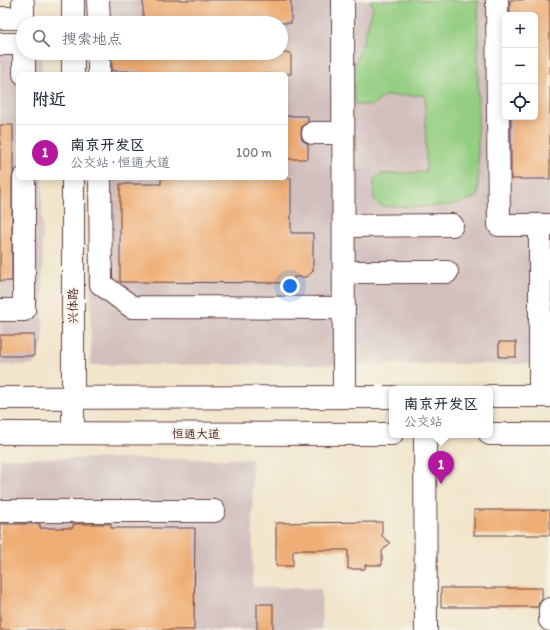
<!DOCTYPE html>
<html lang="zh">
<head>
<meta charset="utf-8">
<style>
  :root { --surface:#fff; --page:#f2f2f3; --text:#1f2937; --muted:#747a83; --line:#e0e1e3; --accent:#b5179e }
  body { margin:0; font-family:Itim,"LXGW WenKai TC",sans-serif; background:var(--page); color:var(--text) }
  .controls { position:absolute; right:12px; top:12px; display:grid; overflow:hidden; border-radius:6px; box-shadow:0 2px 10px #0003 }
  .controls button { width:36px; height:36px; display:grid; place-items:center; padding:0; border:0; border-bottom:1px solid var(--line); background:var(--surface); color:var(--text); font:20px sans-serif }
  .you { position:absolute; left:290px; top:286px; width:14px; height:14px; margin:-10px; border:3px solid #fff; border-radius:50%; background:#1a73e8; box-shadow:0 0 0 6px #1a73e833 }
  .badge { display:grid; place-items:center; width:26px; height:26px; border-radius:50%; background:var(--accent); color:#fff; font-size:13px; font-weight:700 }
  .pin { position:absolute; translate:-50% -33px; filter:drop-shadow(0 1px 2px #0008) }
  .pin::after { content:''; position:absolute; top:21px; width:14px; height:12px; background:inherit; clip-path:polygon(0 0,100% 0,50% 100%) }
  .popup { position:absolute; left:389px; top:386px; width:104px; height:52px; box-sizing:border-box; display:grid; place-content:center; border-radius:6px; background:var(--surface); filter:drop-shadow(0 1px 3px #0005); font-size:13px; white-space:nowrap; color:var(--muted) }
  .popup b { font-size:15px; color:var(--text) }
  .popup::after { content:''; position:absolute; left:50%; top:100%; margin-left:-8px; border:8px solid transparent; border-top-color:var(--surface) }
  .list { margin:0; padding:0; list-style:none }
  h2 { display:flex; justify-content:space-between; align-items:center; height:52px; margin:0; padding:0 16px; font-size:17px }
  h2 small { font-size:13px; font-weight:400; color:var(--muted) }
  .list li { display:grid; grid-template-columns:26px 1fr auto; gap:12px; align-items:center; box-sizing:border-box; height:56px; padding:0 16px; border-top:1px solid var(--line) }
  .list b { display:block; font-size:15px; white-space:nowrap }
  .list p { margin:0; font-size:13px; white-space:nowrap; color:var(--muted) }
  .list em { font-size:13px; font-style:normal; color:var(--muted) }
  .icon { flex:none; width:22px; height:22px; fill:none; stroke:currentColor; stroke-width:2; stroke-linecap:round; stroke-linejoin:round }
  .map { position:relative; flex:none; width:550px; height:630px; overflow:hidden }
  .search { position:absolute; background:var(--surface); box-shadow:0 2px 10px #0003; left:16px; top:16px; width:272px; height:44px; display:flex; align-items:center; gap:10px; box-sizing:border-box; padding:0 14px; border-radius:22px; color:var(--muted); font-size:15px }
  .panel { position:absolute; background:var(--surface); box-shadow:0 2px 10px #0003; left:16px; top:72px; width:272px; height:108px; border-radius:6px }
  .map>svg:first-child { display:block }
  .industrial { fill:#d1bfbd; fill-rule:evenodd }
  .green { fill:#94ce82; stroke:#6f7656 }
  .building { fill:#efae75 }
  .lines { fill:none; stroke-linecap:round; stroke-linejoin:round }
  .minor-casing { stroke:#633d43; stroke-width:24 }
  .major-casing { stroke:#633d43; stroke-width:24 }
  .minor { stroke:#fff; stroke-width:22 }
  .major { stroke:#fff; stroke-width:22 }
  .labels { text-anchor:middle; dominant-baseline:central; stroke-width:4; stroke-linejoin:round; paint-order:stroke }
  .street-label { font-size:12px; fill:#4a1f2b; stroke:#f7f3e8 }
</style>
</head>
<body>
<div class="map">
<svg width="550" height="630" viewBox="0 0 550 630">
  <rect width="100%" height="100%" fill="#f7f3e8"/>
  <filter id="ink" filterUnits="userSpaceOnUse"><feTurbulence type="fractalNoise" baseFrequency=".025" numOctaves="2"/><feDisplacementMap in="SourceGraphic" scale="8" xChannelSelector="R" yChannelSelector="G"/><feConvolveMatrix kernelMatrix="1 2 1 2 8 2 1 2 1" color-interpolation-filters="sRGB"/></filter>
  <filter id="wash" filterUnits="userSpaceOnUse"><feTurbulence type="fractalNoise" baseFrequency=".012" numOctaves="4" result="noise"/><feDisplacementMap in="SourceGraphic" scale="16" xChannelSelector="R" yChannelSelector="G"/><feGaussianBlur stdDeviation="0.9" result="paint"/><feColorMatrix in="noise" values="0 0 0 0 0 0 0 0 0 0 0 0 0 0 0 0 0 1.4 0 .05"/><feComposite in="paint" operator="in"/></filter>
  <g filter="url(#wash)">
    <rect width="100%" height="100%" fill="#f1e5cb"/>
    <!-- industrial -->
    <g class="industrial">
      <path d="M89,0H550V364L91,365L90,178H286V74H89V53H281V23H89ZM505,15H535V117H505Z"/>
      <path d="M0,34L23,53H42V74H18V178H42L43,342L33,365H0Z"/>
      <path d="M0,458L252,459L253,587L321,589L322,630H0Z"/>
    </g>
    <!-- green -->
    <path class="green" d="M370,0H478V197L451,205L421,207L381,206L374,199V179L382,174L426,172L425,95L385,96L372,106L355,104L352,73L364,38L373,7Z"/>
    <g id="blocks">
      <!-- building -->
      <g class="building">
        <rect x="143" y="0" width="148" height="23"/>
        <path d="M510,0H550V179H511V117H535V15H510Z"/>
        <path d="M112,53H291V74H143V71H112Z"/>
        <path d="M286,116H308V122L302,126L301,133L302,140L308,144V159H286Z"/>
        <path d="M0,125H13V173L12,178V281H0Z"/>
        <path d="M161,178H291V233H313V271L307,277H294V283L120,282V184H161Z"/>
        <rect x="0" y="335" width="34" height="21"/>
        <rect x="499" y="342" width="17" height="15"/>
        <rect x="474" y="510" width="76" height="25"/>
        <path d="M382,522V536L390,543L382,551V565H365V569H348V550H293V566H276V523Z"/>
        <path d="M0,524H40V528H73V524H111V528H195L194,630H0Z"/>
        <path d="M441,588H542V600L539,602L538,607H441Z"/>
        <rect x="257" y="604" width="16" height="26"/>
      </g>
    </g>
  </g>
  <g filter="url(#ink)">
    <use href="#blocks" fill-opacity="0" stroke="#633d43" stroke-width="1"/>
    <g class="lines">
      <!-- minor casing -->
      <g class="minor-casing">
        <g id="minor">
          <path d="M73,0V23"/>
          <path d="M98,0L99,23"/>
          <path d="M343,0L344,397"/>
          <path d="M497,0L499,225H550"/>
          <path d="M0,18H23V3"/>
          <path d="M0,44H23"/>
          <path d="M24,53V74"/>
          <path d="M73,53V74"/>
          <path d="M99,53V74"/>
          <path d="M313,133H343"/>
          <path d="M73,178V433"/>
          <path d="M100,178L101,284L132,307L344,308"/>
          <path d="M540,225V396"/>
          <path d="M344,226L452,225"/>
          <path d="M344,272H447"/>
          <path d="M0,310H24V178"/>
          <path d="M425,435L426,630"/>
          <path d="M0,511H214"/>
          <path d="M550,609V620"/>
        </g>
      </g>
      <!-- major casing -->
      <g class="major-casing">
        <g id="major">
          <path d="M490,396H550"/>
          <path d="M0,398L392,397"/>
          <path d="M0,433L392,434"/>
          <path d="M490,434H550"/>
        </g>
      </g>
      <!-- minor -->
      <use href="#minor" class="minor"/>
      <!-- major -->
      <use href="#major" class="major"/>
    </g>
  </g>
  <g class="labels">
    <!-- street labels -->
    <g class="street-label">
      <text transform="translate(73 306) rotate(-90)">兴体路</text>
      <text x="196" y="434">恒通大道</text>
    </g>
  </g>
</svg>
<div class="controls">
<button>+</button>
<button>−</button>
<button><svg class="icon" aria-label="locate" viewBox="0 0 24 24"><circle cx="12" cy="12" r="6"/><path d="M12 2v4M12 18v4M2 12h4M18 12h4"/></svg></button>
</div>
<div class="you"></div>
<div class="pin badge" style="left:441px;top:484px">1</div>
<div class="popup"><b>南京开发区</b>公交站</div>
<div class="search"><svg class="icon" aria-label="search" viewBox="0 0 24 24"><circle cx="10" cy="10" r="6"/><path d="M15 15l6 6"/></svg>搜索地点</div>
<section class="panel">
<h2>附近<small></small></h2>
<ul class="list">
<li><span class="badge">1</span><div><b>南京开发区</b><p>公交站 · 恒通大道</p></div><em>100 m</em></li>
</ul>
</section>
</div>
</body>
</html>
